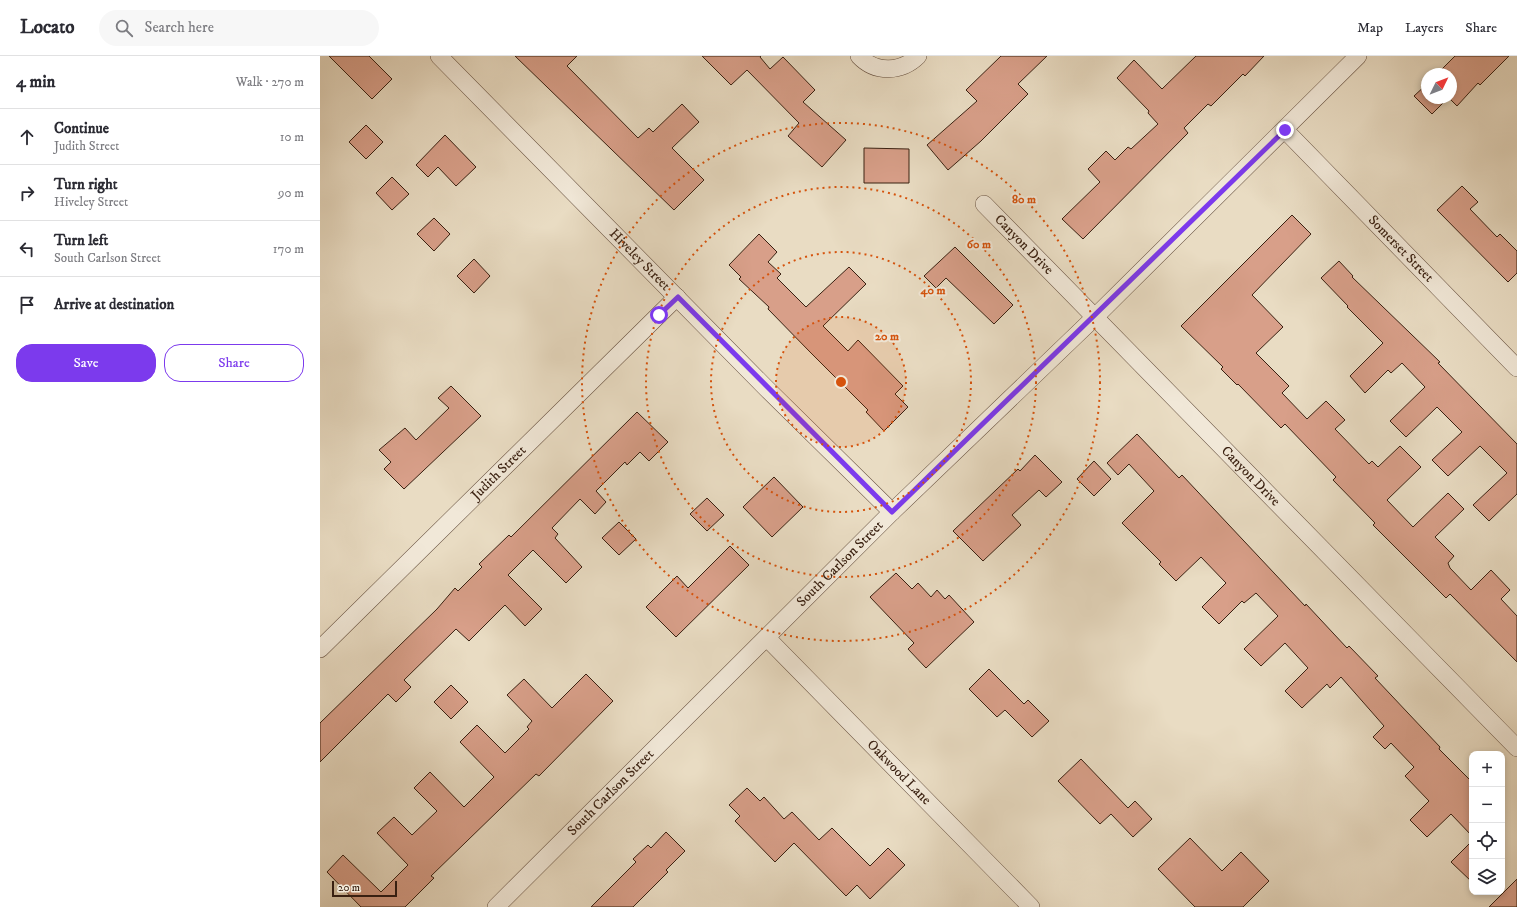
<!DOCTYPE html>
<html lang="en">
<head>
<meta charset="utf-8">
<style>
  :root { --surface:#fff; --page:#f7f7f7; --text:#2b2b33; --muted:#7c7c81; --line:#e1e1e2; --accent:#7c3aed }
  body { margin:0; font-family:"IM FELL DW Pica",serif; background:var(--page); color:var(--text) }
  .controls { position:absolute; right:12px; bottom:12px; display:grid; overflow:hidden; border-radius:8px; box-shadow:0 2px 6px #0003 }
  .controls button { width:36px; height:36px; display:grid; place-items:center; padding:0; border:0; border-bottom:1px solid var(--line); background:var(--surface); color:var(--text); font:20px sans-serif }
  .compass { position:absolute; left:1101px; top:12px; width:36px; height:36px; border-radius:50%; background:var(--surface); box-shadow:0 2px 6px #0003; rotate:47deg }
  .scale { position:absolute; left:12px; bottom:10px; width:65px; box-sizing:border-box; padding-left:4px; border:2px solid #392011; border-top:0; font-size:11px; line-height:14px; white-space:nowrap; color:#392011; -webkit-text-stroke:3px #f1e8d8; paint-order:stroke }
  .stop { position:absolute; width:12px; height:12px; margin:-9px; border:3px solid #7c3aed; border-radius:50%; background:#fff }
  .stop.end { background:#7c3aed; border-color:#fff; box-shadow:0 1px 4px #0008 }
  .list { margin:0; padding:0; list-style:none }
  h2 { display:flex; justify-content:space-between; align-items:center; height:52px; margin:0; padding:0 16px; font-size:17px }
  h2 small { font-size:13px; font-weight:400; color:var(--muted) }
  .list li { display:grid; grid-template-columns:26px 1fr auto; gap:12px; align-items:center; box-sizing:border-box; height:56px; padding:0 16px; border-top:1px solid var(--line) }
  .list b { display:block; font-size:15px; white-space:nowrap }
  .list p { margin:0; font-size:13px; white-space:nowrap; color:var(--muted) }
  .list em { font-size:13px; font-style:normal; color:var(--muted) }
  .actions { display:flex; gap:8px; padding:12px 16px }
  .actions a { flex:1; padding:9px 0; border:1px solid var(--accent); border-radius:16px; text-align:center; font-size:14px; color:var(--accent) }
  .actions .main { background:var(--accent); color:#fff }
  .icon { flex:none; width:22px; height:22px; fill:none; stroke:currentColor; stroke-width:2; stroke-linecap:round; stroke-linejoin:round }
  .map { position:relative; flex:none; width:1197px; height:851px; overflow:hidden }
  header { display:flex; align-items:center; gap:24px; box-sizing:border-box; height:56px; padding:0 20px; background:var(--surface); border-bottom:1px solid var(--line) }
  header strong { font-size:19px }
  nav { display:flex; gap:22px; margin-inline-start:auto; font-size:14px }
  .search { width:280px; height:36px; background:var(--page); display:flex; align-items:center; gap:10px; box-sizing:border-box; padding:0 14px; border-radius:22px; color:var(--muted); font-size:15px }
  main { display:flex }
  aside { flex:1; background:var(--surface) }
  .map>svg:first-child { display:block }
  .building { fill:#d89f89; stroke:#392011 }
  .lines { fill:none; stroke-linecap:round; stroke-linejoin:round }
  .street-casing { stroke:#654f3e; stroke-width:18 }
  .street { stroke:#f1e8d8; stroke-width:17 }
  .route { stroke:#7c3aed; stroke-width:5 }
  .ring { fill:none; stroke:#d6530c; stroke-width:2; stroke-dasharray:2 4 }
  .labels { text-anchor:middle; dominant-baseline:central; stroke-width:4; stroke-linejoin:round; paint-order:stroke }
  .street-label { font-size:14px; fill:#392011; stroke:#f1e8d8 }
  .centre { fill:#d6530c; stroke:#f1e8d8; stroke-width:2 }
  .ring-label { font-size:12px; text-anchor:middle; font-weight:bold; fill:#d6530c; stroke:#f1e8d8; stroke-width:4; stroke-linejoin:round; paint-order:stroke }
</style>
</head>
<body>
<header>
<strong>Locato</strong>
<div class="search"><svg class="icon" aria-label="search" viewBox="0 0 24 24"><circle cx="10" cy="10" r="6"/><path d="M15 15l6 6"/></svg>Search here</div>
<nav><a>Map</a><a>Layers</a><a>Share</a></nav>
</header>
<main>
<aside>
<h2>4 min<small>Walk · 270 m</small></h2>
<ul class="list">
<li><svg class="icon" aria-label="ahead" viewBox="0 0 24 24"><path d="M12 20V5M6 11l6-6 6 6"/></svg><div><b>Continue</b><p>Judith Street</p></div><em>10 m</em></li>
<li><svg class="icon" aria-label="right" viewBox="0 0 24 24"><path d="M7 20v-9h11M14 6l5 5-5 5"/></svg><div><b>Turn right</b><p>Hiveley Street</p></div><em>90 m</em></li>
<li><svg class="icon" aria-label="left" viewBox="0 0 24 24"><path d="M17 20v-9H6M10 6l-5 5 5 5"/></svg><div><b>Turn left</b><p>South Carlson Street</p></div><em>170 m</em></li>
<li><svg class="icon" aria-label="arrive" viewBox="0 0 24 24"><path d="M6 21V4h12l-3 4 3 4H6"/></svg><div><b>Arrive at destination</b></div></li>
</ul>
<div class="actions"><a class="main">Save</a><a>Share</a></div>
</aside>
<div class="map">
<svg width="1197" height="851" viewBox="0 0 1197 851">
  <rect width="100%" height="100%" fill="#e9dcc3"/>
  <filter id="stains"><feTurbulence type="fractalNoise" baseFrequency=".005" numOctaves="4"/><feColorMatrix values="0 0 0 0 .2 0 0 0 0 .09 0 0 0 0 .02 0 0 0 .5 -.17"/></filter>
  <radialGradient id="worn" r=".72"><stop offset=".6" stop-color="#630" stop-opacity="0"/><stop offset="1" stop-color="#630" stop-opacity=".3"/></radialGradient>
  <!-- building -->
  <g class="building">
    <path d="M9,0H49L72,23L52,43Z"/>
    <path d="M195,0H257L247,10L318,82L329,72L333,76L362,48L379,66L352,92L384,124L354,154Z"/>
    <path d="M382,0H441L440,1L450,13L463,1L495,34L483,46L526,84L502,111L468,80L479,67L427,14L411,29Z"/>
    <path d="M681,0H727L698,28L708,38L661,85L628,114L607,89L657,45L646,34Z"/>
    <path d="M876,0H944L925,20L923,18L891,50L888,48L864,72L868,77L763,183L742,163L780,126L768,113L786,95L795,104L808,91L811,93L838,68L828,57L829,55L797,22L814,4L842,33Z"/>
    <path d="M1135,0H1189L1160,29L1158,27L1137,50L1129,42H1131V18H1117Z"/>
    <path d="M1107,28V42H1128L1112,58L1094,40Z"/>
    <path d="M46,69L63,86L46,103L29,86Z"/>
    <path d="M125,79L156,111L136,130L118,111L108,121L96,109Z"/>
    <path d="M544,92L589,93V127H544Z"/>
    <path d="M72,121L89,138L72,154L56,137Z"/>
    <path d="M1142,130L1158,146L1150,153L1177,181L1180,178L1197,195V217L1188,226L1117,154Z"/>
    <path d="M972,159L991,178L932,239L963,271L936,297L969,330L962,337L987,363L1006,345L1025,364L1015,373L1049,408L1052,405L1058,411L1080,390L1101,411L1067,444L1093,471L1128,437L1144,453L1115,481L1134,500L1128,507L1130,512L1151,534L1171,514L1190,534L1181,543L1197,560V606L1130,538L1126,542L1053,469L1055,467L1013,424L1016,421L965,368L961,372L918,328L917,329L901,313L903,311L861,270Z"/>
    <path d="M114,162L130,178L114,195L97,178Z"/>
    <path d="M439,178L457,196L448,206L461,218L457,222L486,251L529,211L546,228L503,270L528,295L538,284L583,330L575,338L588,351L564,375L546,356L548,354L490,296L448,253L449,251L419,223L421,221L409,209Z"/>
    <path d="M635,191L693,249L674,268L626,222L616,232L604,220Z"/>
    <path d="M154,203L170,220L154,237L137,220Z"/>
    <path d="M1019,205L1033,220L1032,221L1120,306L1118,307L1197,388V438L1169,465L1153,449L1187,417L1160,390L1128,420L1112,404L1142,376L1117,351L1086,381L1070,365L1105,331L1082,307L1071,317L1068,314L1045,337L1030,320L1063,287L1027,251L1028,250L1001,222Z"/>
    <path d="M131,330L161,360L84,433L64,413L71,406L59,394L85,372L96,384L129,352L118,342Z"/>
    <path d="M317,356L348,386L329,405L320,396L307,409L305,406L276,435L286,446L275,458L260,443L232,472L238,478L235,482L262,511L246,527L213,494L188,519L222,553L205,570L185,549L149,585L136,573L84,624L91,631L76,646L68,638L0,706V667L117,553L135,532L138,535L162,511L159,508L189,479L191,481Z"/>
    <path d="M817,378L859,422L862,419L985,550L986,548L1027,592L1029,590L1058,620L1055,622L1120,691L1119,693L1152,726V780L1131,758L1107,781L1090,764L1109,745L1085,720L1094,711L1071,687L1065,693L1053,681L1064,670L1021,621L1010,632L1007,628L982,652L965,635L988,612L965,587L941,610L924,593L958,560L936,537L924,547L922,545L899,568L882,551L906,527L881,501L856,525L839,508L841,506L802,467L834,435L809,408L798,419L787,407Z"/>
    <path d="M715,399L742,426L726,441L719,434L692,459L701,469L663,505L633,475L698,413L700,415Z"/>
    <path d="M774,405L791,423L774,440L757,423Z"/>
    <path d="M454,421L483,451L452,481L423,451Z"/>
    <path d="M387,442L404,459L387,475L370,458Z"/>
    <path d="M299,466L316,483L299,499L282,482Z"/>
    <path d="M410,490L429,509L356,581L326,551L357,520L368,532Z"/>
    <path d="M576,517L592,533L598,527L611,541L617,534L625,543L629,539L654,566L606,612L588,593L594,587L550,541Z"/>
    <path d="M669,613L704,648L708,644L729,665L712,681L685,654L677,661L649,633Z"/>
    <path d="M266,618L293,645L219,720L216,718L111,820L114,822L85,851H41L7,816L23,799L61,836L88,809L57,777L74,761L92,779L117,755L94,732L110,716L144,751L174,721L140,686L157,669L185,697L209,673L207,671L212,665L187,639L204,623L232,652Z"/>
    <path d="M131,629L148,646L131,663L114,646Z"/>
    <path d="M761,703L808,752L815,745L832,763L813,781L791,758L780,768L738,725Z"/>
    <path d="M427,732L440,745L444,741L464,763L472,756L499,784L512,772L550,810L568,792L585,809L550,843L537,829L526,840L474,787L455,806L415,765L420,760L409,749Z"/>
    <path d="M346,776L365,795L346,814L348,816L313,851H271L316,806L313,803L328,789L331,792Z"/>
    <path d="M870,782L902,815L921,796L949,825L923,851H875L838,813Z"/>
    <path d="M1152,785V826L1131,806Z"/>
    <path d="M1197,823V851H1169Z"/>
  </g>
  <g class="lines">
    <!-- street casing -->
    <g class="street-casing">
      <g id="street">
        <path id="s1" d="M119,0L444,330L572,456"/>
        <path d="M539,0C556,18 582,16 598,0"/>
        <path id="s2" d="M965,74L1197,312"/>
        <path id="s3" d="M664,148L1197,692"/>
        <path id="s4" d="M448,583L711,851"/>
        <path id="s5" d="M0,593L357,241"/>
        <path id="s6" d="M176,851L572,456L775,261L1038,0"/>
      </g>
    </g>
    <!-- street -->
    <use href="#street" class="street"/>
  </g>
  <g class="lines">
    <!-- route -->
    <path class="route" d="M339,259L358,241L572,456L965,74"/>
  </g>
  <!-- distance rings -->
  <circle cx="521" cy="326" r="65" fill="#d6530c" fill-opacity=".12"/>
  <g class="ring">
    <circle cx="521" cy="326" r="65"/>
    <circle cx="521" cy="326" r="130"/>
    <circle cx="521" cy="326" r="195"/>
    <circle cx="521" cy="326" r="259"/>
  </g>
  <g class="labels">
    <!-- street labels -->
    <g class="street-label">
      <text stroke="none"><textPath href="#s3" startOffset="57">Canyon Drive</textPath></text>
      <text stroke="none"><textPath href="#s2" startOffset="166">Somerset Street</textPath></text>
      <text stroke="none"><textPath href="#s1" startOffset="286">Hiveley Street</textPath></text>
      <text stroke="none"><textPath href="#s5" startOffset="251">Judith Street</textPath></text>
      <text stroke="none"><textPath href="#s3" startOffset="381">Canyon Drive</textPath></text>
      <text stroke="none"><textPath href="#s6" startOffset="486">South Carlson Street</textPath></text>
      <text stroke="none"><textPath href="#s4" startOffset="187">Oakwood Lane</textPath></text>
      <text stroke="none"><textPath href="#s6" startOffset="162">South Carlson Street</textPath></text>
    </g>
  </g>
  <circle cx="521" cy="326" r="6" class="centre"/>
  <g class="ring-label">
    <text x="704" y="147">80 m</text>
    <text x="659" y="192">60 m</text>
    <text x="613" y="238">40 m</text>
    <text x="567" y="284">20 m</text>
  </g>
  <rect width="100%" height="100%" filter="url(#stains)"/>
  <rect width="100%" height="100%" fill="url(#worn)"/>
</svg>
<div class="controls">
<button>+</button>
<button>−</button>
<button><svg class="icon" aria-label="locate" viewBox="0 0 24 24"><circle cx="12" cy="12" r="6"/><path d="M12 2v4M12 18v4M2 12h4M18 12h4"/></svg></button>
<button><svg class="icon" aria-label="layers" viewBox="0 0 24 24"><path d="M12 4l9 5-9 5-9-5zM3 14l9 5 9-5"/></svg></button>
</div>
<svg class="compass" viewBox="-18 -18 36 36"><path d="M0-13l5 13h-10z" fill="#e53935"/><path d="M0 13l5-13h-10z" fill="#7c7c81"/></svg>
<div class="scale">20 m</div>
<div class="stop" style="left:339px;top:259px"></div>
<div class="stop end" style="left:965px;top:74px"></div>
</div>
</main>
</body>
</html>
